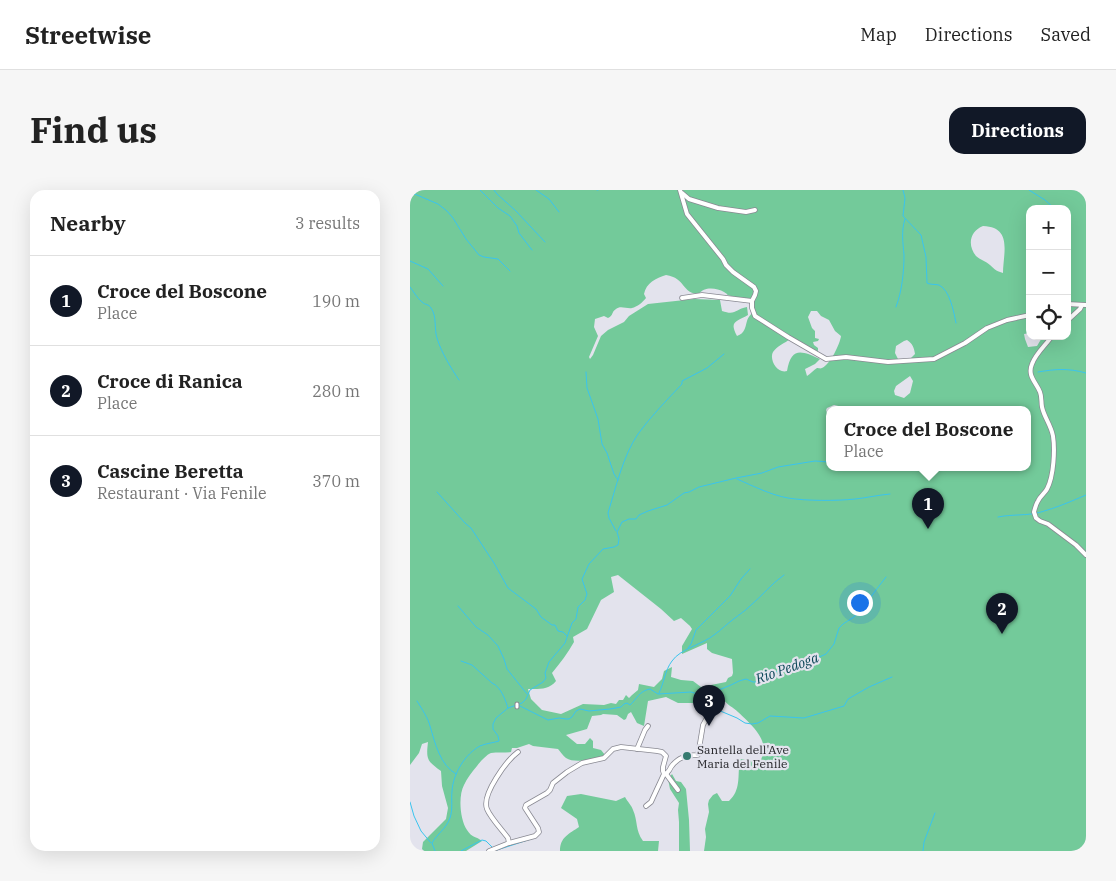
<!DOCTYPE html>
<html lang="en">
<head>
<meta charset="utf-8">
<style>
  :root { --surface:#fff; --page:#f6f6f6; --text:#222; --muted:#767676; --line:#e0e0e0; --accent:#111827 }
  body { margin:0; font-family:"IBM Plex Serif",serif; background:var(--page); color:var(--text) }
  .controls { position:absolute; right:15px; top:15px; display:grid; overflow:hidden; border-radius:10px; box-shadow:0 5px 20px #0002 }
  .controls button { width:45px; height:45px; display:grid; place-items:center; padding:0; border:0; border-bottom:1px solid var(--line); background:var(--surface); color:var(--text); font:25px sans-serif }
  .you { position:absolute; left:449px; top:412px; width:18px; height:18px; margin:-12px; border:4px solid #fff; border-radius:50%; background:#1a73e8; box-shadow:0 0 0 8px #1a73e833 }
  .badge { display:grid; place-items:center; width:32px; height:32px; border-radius:50%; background:var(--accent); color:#fff; font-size:16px; font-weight:700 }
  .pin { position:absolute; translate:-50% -41px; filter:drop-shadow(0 1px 2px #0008) }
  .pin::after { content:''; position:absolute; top:26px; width:18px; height:15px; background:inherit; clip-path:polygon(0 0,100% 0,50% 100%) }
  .popup { position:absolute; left:416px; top:216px; width:205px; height:65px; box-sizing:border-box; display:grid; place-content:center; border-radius:10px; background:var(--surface); filter:drop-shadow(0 1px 4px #0005); font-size:16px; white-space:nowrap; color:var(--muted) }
  .popup b { font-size:19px; color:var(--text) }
  .popup::after { content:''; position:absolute; left:50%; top:100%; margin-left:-10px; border:10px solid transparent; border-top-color:var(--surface) }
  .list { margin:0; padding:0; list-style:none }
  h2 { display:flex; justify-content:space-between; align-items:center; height:65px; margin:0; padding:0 20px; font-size:21px }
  h2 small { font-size:16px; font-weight:400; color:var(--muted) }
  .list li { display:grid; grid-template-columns:32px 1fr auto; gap:15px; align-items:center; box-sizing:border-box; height:90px; padding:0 20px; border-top:1px solid var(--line) }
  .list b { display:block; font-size:19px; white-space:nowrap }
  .list p { margin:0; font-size:16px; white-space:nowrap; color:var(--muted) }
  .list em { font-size:16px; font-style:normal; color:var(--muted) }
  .icon { flex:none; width:28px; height:28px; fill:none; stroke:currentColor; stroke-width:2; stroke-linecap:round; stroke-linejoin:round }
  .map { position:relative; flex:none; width:676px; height:661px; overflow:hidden; border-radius:15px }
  header { display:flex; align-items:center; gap:30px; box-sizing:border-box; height:70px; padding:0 25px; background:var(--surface); border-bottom:1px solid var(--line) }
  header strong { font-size:24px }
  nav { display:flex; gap:28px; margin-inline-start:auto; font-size:18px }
  .intro { display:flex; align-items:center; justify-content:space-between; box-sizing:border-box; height:120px; padding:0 30px }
  h1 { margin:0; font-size:35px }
  .button { padding:12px 22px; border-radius:15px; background:var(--accent); color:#fff; font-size:18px; font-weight:700 }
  main { display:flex; gap:30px; padding:0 30px }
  aside { flex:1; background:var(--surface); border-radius:15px; box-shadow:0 5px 20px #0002 }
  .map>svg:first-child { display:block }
  .green { fill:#73ca9a; fill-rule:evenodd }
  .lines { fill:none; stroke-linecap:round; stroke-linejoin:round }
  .stream { stroke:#3ac4ee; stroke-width:1 }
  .pedestrian-casing { stroke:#898992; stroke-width:5 }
  .minor-casing { stroke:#898992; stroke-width:5.5 }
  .pedestrian { stroke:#fff; stroke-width:3 }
  .minor { stroke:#fff; stroke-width:4 }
  .poi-dot { fill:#357a6f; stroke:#e3e3ed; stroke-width:2 }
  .labels { text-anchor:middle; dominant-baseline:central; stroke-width:4.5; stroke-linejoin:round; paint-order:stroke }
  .poi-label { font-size:12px; fill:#252529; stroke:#e3e3ed; text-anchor:start }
  .water-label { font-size:14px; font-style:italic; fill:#084455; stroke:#e3e3ed }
</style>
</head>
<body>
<header>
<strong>Streetwise</strong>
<nav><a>Map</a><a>Directions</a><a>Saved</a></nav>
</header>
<div class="intro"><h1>Find us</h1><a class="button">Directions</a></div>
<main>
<aside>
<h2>Nearby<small>3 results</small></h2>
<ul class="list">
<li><span class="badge">1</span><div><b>Croce del Boscone</b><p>Place</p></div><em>190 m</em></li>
<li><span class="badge">2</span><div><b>Croce di Ranica</b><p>Place</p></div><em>280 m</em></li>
<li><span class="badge">3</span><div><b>Cascine Beretta</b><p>Restaurant · Via Fenile</p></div><em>370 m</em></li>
</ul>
</aside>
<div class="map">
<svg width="676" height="661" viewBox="0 0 676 661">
  <rect width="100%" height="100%" fill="#e3e3ed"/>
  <!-- green -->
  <g class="green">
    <path d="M0,0H676V661H294L296,647L295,639L299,622L298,614L299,610L303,605L307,603L312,611H319C332,599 327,584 330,569L349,572C364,554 341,534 328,522C323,517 317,515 313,509H309L306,514L297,517H292L283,513H268L256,507L238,511L234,536L227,533L221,522L218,524L216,529L214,530L207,525L193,524L191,525L182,526L177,539L156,545L167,554H175L180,548L183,551V558L191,560L195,565C186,569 165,574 156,568C153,566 150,561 148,559L123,556L119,554L107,558H102L101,562C95,563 87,562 81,563C76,565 70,572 67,576C62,582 57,588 54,595C48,606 50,630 57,640C62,648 66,646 72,651L56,661H14L12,659L13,652L36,629L38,618L32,596L31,581C17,571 16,569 18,552L12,554L9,563L0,575ZM620,19H657V112L660,111C661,116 661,121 657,124V146H633L627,156L618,157L615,149L614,144L620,143ZM573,36C603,37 593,64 593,83C584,80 586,80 580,75C576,71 570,70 566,66C557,55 560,41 573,36ZM256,85C276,88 272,104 289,104C294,96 307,98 314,102C319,105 315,104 321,106C327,108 335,108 341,108L345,120C342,123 338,127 337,131C335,138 335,143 327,146C319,131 326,132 338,125L337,117C325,119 326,126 312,121L310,110L284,109L238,114L219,126L214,132L198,140L191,146L183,165L180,169L179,167L188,146L184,137L185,129L194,126L198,128C204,125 201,122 206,119C210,115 217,119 222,118C227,117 233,112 236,108L234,104C236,93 246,88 256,85ZM401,121H407L411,126L419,130L425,141L431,146C430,154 420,175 412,178C410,179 409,178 407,178C404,180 400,184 397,186L395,179L405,174L410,169C391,160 381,157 377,181C367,184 359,169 363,162C367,156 375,153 380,149L403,160L408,161V158L404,155L403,152L408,151L409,149L405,148V141L402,138L398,127ZM497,150C503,154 504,158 505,164L500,169H488L485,163L486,156L494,151ZM500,186L503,191L500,203L494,208L485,205L484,201L486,196ZM424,215L433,217L437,220H617V278H419V230L416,220L417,218ZM208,385L251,419L264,431L271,428L280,436L282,439L272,456V464L297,453V459L302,463L322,469L323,483L322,486L318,488L316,492L291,497L283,491L271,490L261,487L262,477L254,481L252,489L244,497L229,494L228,500L222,505L219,508L216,505L213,510H209L206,514L201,513L194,515L173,514L151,524L132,520L121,509L118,499C129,499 139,500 146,491L142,483C150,473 158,463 164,452L163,447L177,439L191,410L204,402L201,387Z"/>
    <path d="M262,584L266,591L271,592L276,599L279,630L280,661H269V632L268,620L269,613L260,599L258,589Z"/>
    <path d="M171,604L206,611L215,607C217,611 222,616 223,620C228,631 225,640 233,651H249L248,661H150C150,647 159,644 169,637L167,629L151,618L157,606Z"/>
  </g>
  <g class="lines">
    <!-- stream -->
    <g class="stream">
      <path d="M70,0L88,18L100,26L107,36L109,43L122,60"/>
      <path d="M84,0L87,4L106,21L135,52"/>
      <path d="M126,0L139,9L149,22"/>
      <path d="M187,0H188"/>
      <path d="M493,0L495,8L493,26L511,45L516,67L517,93C521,95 525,94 529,95C540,100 544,123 546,133"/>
      <path d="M619,0L635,10L645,19"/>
      <path d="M0,2L28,14L37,21L43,28L56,49L69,65L74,67L88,69L100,81"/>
      <path d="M0,71L18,79L33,96"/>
      <path d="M0,97C4,102 7,108 12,112C15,115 19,114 21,118C27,126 24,139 27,148C31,162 41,178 49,190"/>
      <path d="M486,117C492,101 494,82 494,65C493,53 491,41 495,29"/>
      <path d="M176,182L177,198L188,229L192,254L197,263L204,284L208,290"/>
      <path d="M628,182C646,179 658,178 676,183"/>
      <path d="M446,278L456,279L470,278"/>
      <path d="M327,289C343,296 361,305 378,308C396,311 427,311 445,309C456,308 468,305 480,304"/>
      <path d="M27,302L55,333L61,338L84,373L98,398L126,419L131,427L142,435H145L148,441L153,442L157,446"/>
      <path d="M588,327C602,324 618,326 631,322C646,318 662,311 676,305"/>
      <path d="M206,341L199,328L198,323C206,297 213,266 228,244C241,226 257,210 272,194V191L297,178L314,164"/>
      <path d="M48,416L66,437L78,445L88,456L94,469L97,479L117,504"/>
      <path d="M278,458L281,454L286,440L320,406L331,389L340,379"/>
      <path d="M51,471L62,475L82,493C91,497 95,509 98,518"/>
      <path d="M249,503C254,493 255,480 262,471C270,459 293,454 304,445C311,440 318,433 325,428C330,424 335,421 340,416C352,406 361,394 374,385"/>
      <path d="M294,506L308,520L327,528L335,533L342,534L348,533L360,526L394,528L434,516L438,509L459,497L482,487"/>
      <path d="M7,511C12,519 18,528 20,536C25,553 30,575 46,584"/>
      <path d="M108,515L138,530L149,528L156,529H159L162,527L166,521L170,519L179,521L200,519L211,517L214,514L217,513L220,515C227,509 229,501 240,499L248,504L281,502L294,506L321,495L329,491L336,489L343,492H347L352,486L376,479L380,475L385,474L398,472L416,464L424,454L429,438L433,434L444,427L456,413L476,387"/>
      <path d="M0,612L4,626L11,641L21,653"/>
      <path d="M87,660L124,648"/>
      <path d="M25,661L22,653C27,644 36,639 40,628C43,619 41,610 42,601C43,584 55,564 70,556C77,553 83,553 89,551L88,546L83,539V534L86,528L98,518L112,513L116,509L120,500L133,492L136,488L135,483L139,472L155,453L162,433L166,429L168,417L175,410L177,404L172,389L179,374L193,359L204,357L208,355L209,349L207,342L212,332L219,329H226L229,325L238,321L257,315L274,303L279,302L289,297L326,288L352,283L368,277L405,271L419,272"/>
      <path d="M51,661L72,650L76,651L82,657"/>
      <path d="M513,661L514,652L525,623"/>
    </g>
    <!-- pedestrian casing -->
    <g class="pedestrian-casing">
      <path id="pedestrian" d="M107,517V514"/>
    </g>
    <!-- minor casing -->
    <g class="minor-casing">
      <g id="minor">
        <path d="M270,0L277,24L313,69L316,75L323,82L344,97L346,101L345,105L342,111V118L345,126L378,147L416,169L436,167L478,172L524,169L555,153L577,138L597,130L620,125"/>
        <path d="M272,3L279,9L308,18L336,22L345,20"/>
        <path d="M272,108L292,105L342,111"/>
        <path d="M657,114L676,115"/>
        <path d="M657,131L670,119L672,115"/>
        <path d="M642,146C636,155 626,163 622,174C617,186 626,192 630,202C632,207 631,212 632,217C634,227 641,235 643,246C645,259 644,286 637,299C635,303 630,306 628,311C626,314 625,318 624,322L626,328L630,331L638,334L666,355L676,365"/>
        <path d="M227,559L235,540L238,536"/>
        <path d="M256,584L268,600"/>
        <path d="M236,616L241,612L254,584"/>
        <path d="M99,653L98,648C92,640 80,627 77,619C71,605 97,570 108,562"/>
        <path d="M79,661L99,653L125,646L129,642L128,638L115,618L116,615L137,603L140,600L143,593L157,582L172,573L194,568L203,559L211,557L247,561L252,562L256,566L253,577V581L254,584H256C258,582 260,580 261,577C268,567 277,565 288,565L293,535L299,524"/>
      </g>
    </g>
    <!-- pedestrian -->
    <use href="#pedestrian" class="pedestrian"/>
    <!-- minor -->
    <use href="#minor" class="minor"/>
  </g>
  <!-- markers -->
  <circle class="poi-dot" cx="277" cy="566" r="5"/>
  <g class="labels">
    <!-- poi labels -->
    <g class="poi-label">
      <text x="287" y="559">Santella dell'Ave<tspan x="287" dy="14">Maria del Fenile</tspan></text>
    </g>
    <!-- water labels -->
    <g class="water-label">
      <text transform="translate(377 478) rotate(-20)">Rio Pedoga</text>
    </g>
  </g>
</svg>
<div class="controls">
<button>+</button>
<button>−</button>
<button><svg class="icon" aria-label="locate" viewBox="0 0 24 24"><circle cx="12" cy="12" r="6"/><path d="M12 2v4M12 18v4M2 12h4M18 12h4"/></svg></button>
</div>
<div class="you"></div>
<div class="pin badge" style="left:518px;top:339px">1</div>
<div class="popup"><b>Croce del Boscone</b>Place</div>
<div class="pin badge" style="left:592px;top:444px">2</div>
<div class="pin badge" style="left:299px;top:536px">3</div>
</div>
</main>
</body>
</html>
